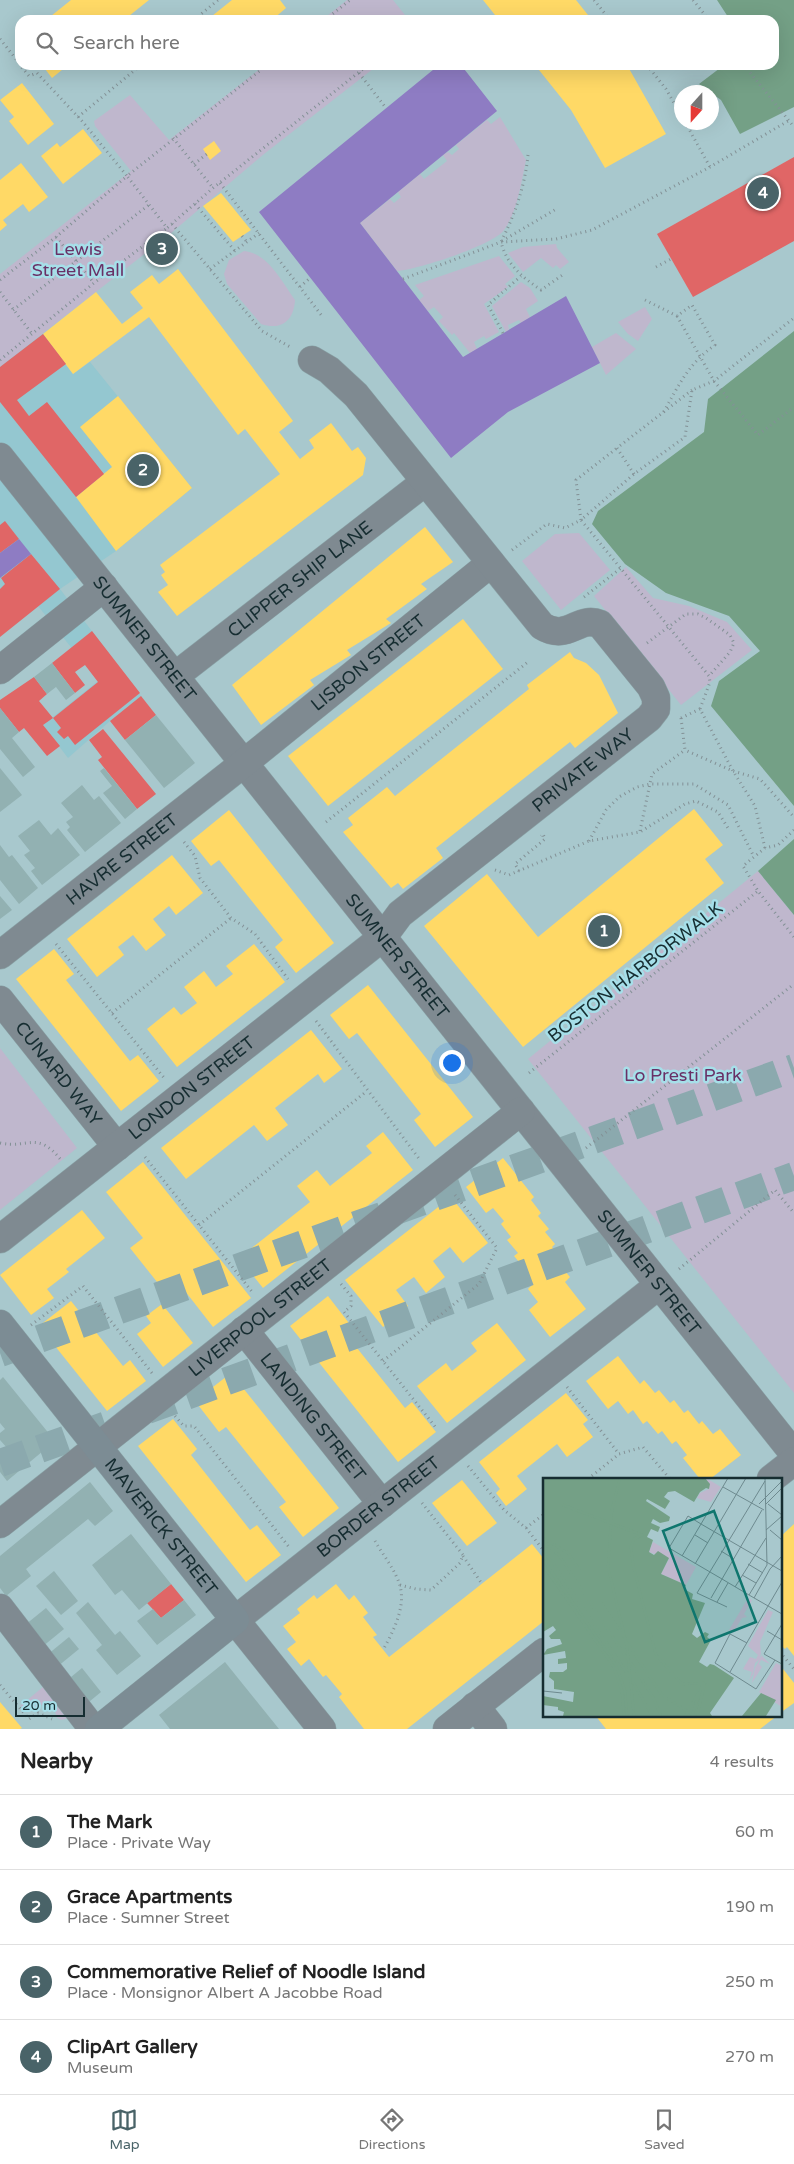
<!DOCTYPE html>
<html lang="en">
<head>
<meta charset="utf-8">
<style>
  :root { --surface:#fff; --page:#f2f2f2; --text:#222; --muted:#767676; --line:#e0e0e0; --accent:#496368 }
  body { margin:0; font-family:"Varela Round",sans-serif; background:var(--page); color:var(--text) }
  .compass { position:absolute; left:674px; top:85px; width:45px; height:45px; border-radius:50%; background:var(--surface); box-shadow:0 5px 20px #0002; rotate:201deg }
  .scale { position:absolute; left:15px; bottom:12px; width:70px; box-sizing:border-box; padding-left:5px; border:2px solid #162d31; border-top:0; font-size:14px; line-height:18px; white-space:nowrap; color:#162d31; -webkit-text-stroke:4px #a6dfe9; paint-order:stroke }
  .you { position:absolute; left:451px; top:1062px; width:18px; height:18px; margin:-12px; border:4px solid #fff; border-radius:50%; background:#1a73e8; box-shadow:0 0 0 8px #1a73e833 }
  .badge { display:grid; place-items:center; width:32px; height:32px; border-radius:50%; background:var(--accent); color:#fff; font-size:16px; font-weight:700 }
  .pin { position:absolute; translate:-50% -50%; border:2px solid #fff; box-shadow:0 1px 5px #0006 }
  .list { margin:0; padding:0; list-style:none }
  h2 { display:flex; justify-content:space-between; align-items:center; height:65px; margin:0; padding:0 20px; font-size:21px }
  h2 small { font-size:16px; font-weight:400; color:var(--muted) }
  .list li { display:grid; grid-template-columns:32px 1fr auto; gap:15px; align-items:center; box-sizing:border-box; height:75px; padding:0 20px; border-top:1px solid var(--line) }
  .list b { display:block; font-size:19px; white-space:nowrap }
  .list p { margin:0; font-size:16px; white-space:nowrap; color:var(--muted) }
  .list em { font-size:16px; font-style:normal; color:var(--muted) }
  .icon { flex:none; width:28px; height:28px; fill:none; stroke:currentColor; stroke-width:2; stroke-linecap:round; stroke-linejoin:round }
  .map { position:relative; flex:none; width:794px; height:1729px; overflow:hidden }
  .search { position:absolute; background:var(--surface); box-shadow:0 5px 20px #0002; left:15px; right:15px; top:15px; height:55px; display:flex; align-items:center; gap:12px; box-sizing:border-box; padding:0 18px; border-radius:15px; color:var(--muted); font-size:19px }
  .sheet { height:365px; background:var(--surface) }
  nav { display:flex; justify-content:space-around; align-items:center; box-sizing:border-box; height:70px; border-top:1px solid var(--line); background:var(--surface); font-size:14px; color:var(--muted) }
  nav a { display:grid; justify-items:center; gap:2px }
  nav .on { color:var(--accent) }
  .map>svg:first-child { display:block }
  .built { fill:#94c7d0 }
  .green { fill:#bfb7cd }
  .water { fill:#74a086 }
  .homes { fill:#ffd966 }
  .shops { fill:#e06666 }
  .offices { fill:#8e7cc3 }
  .building { fill:#92b1b2 }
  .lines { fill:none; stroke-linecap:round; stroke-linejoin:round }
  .highway-tunnel { stroke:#8ba9ae; stroke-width:28; stroke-dasharray:28 14; stroke-linecap:butt }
  .minor-casing { stroke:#8ba4a8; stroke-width:29 }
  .major-casing { stroke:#8ba4a8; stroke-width:29 }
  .path { stroke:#839196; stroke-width:3; stroke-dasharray:1 4; stroke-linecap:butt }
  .minor { stroke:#7f8a91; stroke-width:28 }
  .major { stroke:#7c8c94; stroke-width:28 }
  .labels { text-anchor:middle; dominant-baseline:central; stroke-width:5; stroke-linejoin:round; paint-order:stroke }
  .park-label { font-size:18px; fill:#693066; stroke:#a6dfe9 }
  .street-label { font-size:18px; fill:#162d31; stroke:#a6dfe9 }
  .inset-river { fill:none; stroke:#74a086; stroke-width:2.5 }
  .inset-road { fill:none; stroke:#6e8a8f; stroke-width:1 }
  .view { fill:#0f766e; fill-opacity:0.15; stroke:#0f766e; stroke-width:2.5 }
  .inset-edge { fill:none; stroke:#162d31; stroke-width:2.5 }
</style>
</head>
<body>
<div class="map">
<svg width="794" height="1729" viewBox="0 0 794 1729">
  <rect width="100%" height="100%" fill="#a8c8cd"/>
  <!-- built -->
  <path class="built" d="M43,334L73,374L90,362L192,488L116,551L60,589L141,696L110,721L68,758L43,725L98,681L38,606L0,628V367Z"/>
  <!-- green -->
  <g class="green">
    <path d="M347,0H393L409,20H322Z"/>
    <path d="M265,65H378L264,154L170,234L0,367V274L131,171L95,126L94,121L130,95L169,140Z"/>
    <path d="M500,117L526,160C521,182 518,211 504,230C494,245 416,270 397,271L360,223L390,199L394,203L401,197L398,192L420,174L424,179L447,161L443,155L448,152L452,155L459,149L456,145L487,120L491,124Z"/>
    <path d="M556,244L557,248L569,262L560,269L556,265L553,268L541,258L523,272L508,253L523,247Z"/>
    <path d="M244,251C268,253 282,282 295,300C294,320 282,331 261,324L227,284L224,274L229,260Z"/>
    <path d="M499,256L515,276L505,284L508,287L484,304L499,332L486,339L484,336L474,342L477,349L470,353L454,333L452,335L439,321L443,317L434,307L428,311L419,300L424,296L415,285Z"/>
    <path d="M521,282L530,288L538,301L526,309L530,317L521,323L519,320L508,325L509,329L506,332L492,306Z"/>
    <path d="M645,307L652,319L638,341L628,334L618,322Z"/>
    <path d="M616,333L636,349L606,375L592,347Z"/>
    <path d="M579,533L610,570L561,610L522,561L555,534Z"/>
    <path d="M626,567L653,598L689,606L727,622L752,650L681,705L594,596Z"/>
    <path d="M758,871L794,915V1393L528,1059Z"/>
    <path d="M0,1048L77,1148L0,1210Z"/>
    <path d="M49,1682L68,1718L62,1720L57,1718L53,1705L50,1702L30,1709L20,1706Z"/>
  </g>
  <!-- water -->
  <g class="water">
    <path d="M717,0H794V107L740,134L721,100L699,84L724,65H774V20H730Z"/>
    <path d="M794,331V806L711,706L719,681L760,651L729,616L666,593L625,564L592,524L598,511L704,432L708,399Z"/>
    <path d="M794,839V915L758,871Z"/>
  </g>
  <!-- homes -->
  <g class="homes">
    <path d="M71,0H149L124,20H46Z"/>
    <path d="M232,0H280L286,8L272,20H207Z"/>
    <path d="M483,0H576L592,20H499Z"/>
    <path d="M42,65H68L52,78Z"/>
    <path d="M535,65H627L666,134L605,168L571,110Z"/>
    <path d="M22,83L54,124L28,145L9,121L14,117L0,100Z"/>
    <path d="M83,129L102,153L63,184L41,156L57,143L60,147Z"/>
    <path d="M214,141L221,151L210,160L203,149Z"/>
    <path d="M21,163L48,197L29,212L23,204L3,220L7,225L0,231V180Z"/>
    <path d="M221,193L251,230L233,242L203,206Z"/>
    <path d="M178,269L293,421L279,432L300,459L314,448L309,440L331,423L352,451L358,447L366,458L363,475L177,616L158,592L168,585L161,575L165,572L160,565L280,474L245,429L238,435L149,317L73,374L43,334L96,292L122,324L143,308L130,292L152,275L159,284Z"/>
    <path d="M118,396L192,488L116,551L76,497L112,467L80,427Z"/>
    <path d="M425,527L453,562L421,584L427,589L386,619L391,623L347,650L351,655L310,680L314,685L261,725L232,685Z"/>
    <path d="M463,619L503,669L328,806L288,756Z"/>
    <path d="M570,652L574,658L586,663L599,675L618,713L575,748L570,742L436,848L443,858L403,889L398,883L391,888L343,832L353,825L348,818L387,787L395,796L529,689L527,685Z"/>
    <path d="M694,809L723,845L705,859L724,883L523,1047L424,926L487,874L538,937Z"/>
    <path d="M229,810L334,943L296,973L275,947L283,940L219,860L211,866L191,841Z"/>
    <path d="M172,855L203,893L176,915L169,906L153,919L166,935L146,951L133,935L118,947L124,955L97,977L67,939Z"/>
    <path d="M254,944L285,982L177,1067L147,1029L174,1007L181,1015L197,1003L184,987L204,971L216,987L233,974L226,966Z"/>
    <path d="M54,949L74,974L66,980L130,1061L138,1055L159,1081L121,1111L16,979Z"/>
    <path d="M368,985L473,1117L435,1147L414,1120L421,1114L357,1033L349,1039L330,1015Z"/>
    <path d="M311,1030L342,1069L324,1083L318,1074L275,1108L288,1125L267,1141L254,1125L186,1179L161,1148Z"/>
    <path d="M383,1132L413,1170L263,1288L239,1258L310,1202L297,1186L317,1170L330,1186L372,1153L366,1146Z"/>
    <path d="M503,1158L534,1197L531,1200L541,1213L538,1216L549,1229L545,1232L555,1244L552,1247L563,1261L559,1264L570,1277L565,1282L586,1309L550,1337L529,1310L538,1302L528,1289L532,1285L521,1272L525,1269L514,1256L518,1253L507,1240L511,1237L501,1224L504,1221L493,1208L486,1213L466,1187Z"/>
    <path d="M143,1162L251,1298L213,1327L178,1282L165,1292L130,1248L143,1238L106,1192Z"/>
    <path d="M451,1197L488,1243L463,1263L450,1247L433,1261L445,1277L426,1293L414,1277L396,1290L408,1306L383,1327L345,1280Z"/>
    <path d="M82,1210L105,1238L66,1269L69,1272L47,1289L54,1298L31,1315L0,1275Z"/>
    <path d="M328,1296L352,1327L345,1333L405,1408L412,1402L436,1432L398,1462L290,1326Z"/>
    <path d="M71,1301L123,1366L130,1360L146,1381L107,1411L39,1326Z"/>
    <path d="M162,1304L193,1343L163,1367L137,1334L151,1323L146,1316Z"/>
    <path d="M497,1323L526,1360L447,1423L417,1386L446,1363L452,1371L477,1351L471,1343Z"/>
    <path d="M618,1356L640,1384L644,1380L655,1393L659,1390L670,1403L674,1400L684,1413L688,1410L699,1424L702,1421L713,1434L720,1429L741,1455L710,1479H700L683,1458L687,1455L676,1441L672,1444L662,1431L658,1434L647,1421L643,1424L633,1410L628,1414L618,1401L608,1409L586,1381Z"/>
    <path d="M231,1373L339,1508L303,1537L279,1507L286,1502L226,1427L219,1432L195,1401Z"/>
    <path d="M566,1393L588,1420L583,1424L593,1437L567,1457L557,1444L517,1476L527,1489L506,1506L496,1493L500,1489L479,1462Z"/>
    <path d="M173,1419L197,1449L191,1455L250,1530L257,1525L281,1555L246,1582L138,1446Z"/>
    <path d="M462,1480L497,1523L467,1546L432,1503Z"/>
    <path d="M794,1524V1656L787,1647L785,1649L780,1644V1537Z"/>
    <path d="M532,1544L544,1559V1621L407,1729H364L339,1697L342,1694L326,1675L323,1677L309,1659L301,1666L287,1649L296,1642L283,1626L300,1613L297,1609L314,1595L317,1599L336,1584L349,1600L354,1595L368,1613L363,1617L377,1635L373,1637L389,1657Z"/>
    <path d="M780,1665L794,1683V1703L780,1713Z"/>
    <path d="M0,1702L22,1728L20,1729H0Z"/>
    <path d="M595,1715H778L760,1729H606Z"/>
  </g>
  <!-- shops -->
  <g class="shops">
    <path d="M794,157V241L693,297L657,234Z"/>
    <path d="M43,334L66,364L17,400L29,416L47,402L104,474L76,497L0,402V367Z"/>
    <path d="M5,521L19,539L0,553V525Z"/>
    <path d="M31,554L60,589L0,637V589L5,584L1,578Z"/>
    <path d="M92,631L140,693L75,745L68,736L64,739L57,732L61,728L53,718L98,682L85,665L75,672L85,685L75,693L52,663Z"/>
    <path d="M34,677L47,694L39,701L53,718L43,725L60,746L47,756L24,728L19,732L0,708V700Z"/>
    <path d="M141,696L156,715L125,740L110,721Z"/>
    <path d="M103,729L156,794L137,809L98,760L102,757L89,740Z"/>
    <path d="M171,1584L184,1600L161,1618L147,1603Z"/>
  </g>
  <!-- offices -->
  <g class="offices">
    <path d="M439,65H461L497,111L360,223L463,357L566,296L600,363L508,412L451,458L259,212Z"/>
    <path d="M19,539L31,554L0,578V553Z"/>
  </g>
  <!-- building -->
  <g class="building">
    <path d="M52,663L75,693L66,700L56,687L47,694L34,677Z"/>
    <path d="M0,708L19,732L12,738L35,767L23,777L0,749Z"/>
    <path d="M156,715L195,763L164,788L125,740Z"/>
    <path d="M0,768L22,795L0,812Z"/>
    <path d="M104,768L137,809L125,819L103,793L112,786L100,771Z"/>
    <path d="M82,785L94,800L99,796L121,823L85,852L67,830L70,827L66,822L73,817L61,803Z"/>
    <path d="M39,820L51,835L58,828L80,855L42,885L31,871L35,868L24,855L30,851L18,836Z"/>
    <path d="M0,845L9,857L12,855L38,888L19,904L0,880Z"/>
    <path d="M0,896L12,910L0,919Z"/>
    <path d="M3,1377L55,1441L7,1481L0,1472V1455L8,1449L0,1440V1433L5,1429L0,1423V1380Z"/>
    <path d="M90,1482L113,1511L95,1526L88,1519L26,1569L31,1576L6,1596L0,1588V1556Z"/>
    <path d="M131,1534L171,1584L139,1610L122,1590L115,1595L92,1565Z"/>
    <path d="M54,1571L78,1601L61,1615L36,1586Z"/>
    <path d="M184,1600L196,1615L157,1645L137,1621L153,1609L161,1618Z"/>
    <path d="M88,1602L115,1635L120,1631L141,1656L117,1675L96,1650L102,1645L76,1613Z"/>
    <path d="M46,1608L64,1629L42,1647L25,1625Z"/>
    <path d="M69,1637L79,1649L57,1667L47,1655Z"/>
    <path d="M225,1662L279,1729H170L159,1715Z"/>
    <path d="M82,1668L101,1692L84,1706L65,1682Z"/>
  </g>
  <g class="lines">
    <!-- highway-tunnel -->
    <g class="highway-tunnel">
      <path d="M0,1353L794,1068"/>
      <path d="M147,1410L794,1176"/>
      <path d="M0,1463L107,1425"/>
    </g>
    <!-- minor casing -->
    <g class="minor-casing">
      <g id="minor">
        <path id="s1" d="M0,457L794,1454"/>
        <path d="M0,670L104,587"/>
        <path id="s2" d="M175,676L425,482"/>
        <path id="s3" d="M0,955L244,763L491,563"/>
        <path id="s4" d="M0,1000L117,1147"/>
        <path id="s5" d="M0,1239L383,937L400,914L649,718L656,709V698L651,687L600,624C578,615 568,642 542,626L356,395L329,370L312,360"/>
        <path id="s6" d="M244,1330L382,1504"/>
        <path d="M771,1479L794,1461"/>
        <path id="s7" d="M0,1524L521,1111"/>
        <path d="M0,1608L93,1729"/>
        <path d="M475,1706L493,1729"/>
        <path id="s8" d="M322,1729L235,1620L659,1285"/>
        <path d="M447,1729L544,1652"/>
      </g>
    </g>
    <!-- major casing -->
    <g class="major-casing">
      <g id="major">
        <path id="s9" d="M0,1324L235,1620L99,1729"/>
      </g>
    </g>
    <!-- path -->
    <g class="path">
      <path d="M594,0L610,20"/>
      <path d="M693,0L709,20"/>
      <path d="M194,20L218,0"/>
      <path d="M325,20L350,0"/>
      <path d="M0,39L20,64"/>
      <path d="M267,65L127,176L167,228L213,188L368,65"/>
      <path d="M647,65L666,89L682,117"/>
      <path d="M744,65L794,127"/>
      <path d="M359,73L386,108"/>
      <path d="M78,117L141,65"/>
      <path d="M685,122L710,167"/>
      <path d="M173,138L213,188"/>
      <path d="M528,155C525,186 515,214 501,242C507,265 522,277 541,290L564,274"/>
      <path d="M194,164L207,154"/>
      <path d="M220,183L322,316"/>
      <path d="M195,204L235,251"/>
      <path d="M172,224L262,331L292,348"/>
      <path d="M242,236L247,242"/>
      <path d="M56,237L94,283"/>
      <path d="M502,241L558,208"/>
      <path d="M656,267L671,259"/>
      <path d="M210,269L259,233"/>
      <path d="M403,279L501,242L556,239L592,230L710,167L788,121"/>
      <path d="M0,280L56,237L127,176L82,121L37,73L29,76L20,65"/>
      <path d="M300,287L310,278"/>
      <path d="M0,292L33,335"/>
      <path d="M645,300L677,316L692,305L715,345C688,364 679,385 663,413"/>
      <path d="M13,310L150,204"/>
      <path d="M677,316L714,381L758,435L794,407"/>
      <path d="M503,333L488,305L521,276"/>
      <path d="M0,360L94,283L167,228"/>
      <path d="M634,474L617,448L692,390"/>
      <path d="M512,550L547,524L565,528L581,520L576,480L617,448"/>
      <path d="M584,597L621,568"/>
      <path d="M647,643L686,614H698L706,618L730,635L734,643L730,652L709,676"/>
      <path d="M681,718L685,750L733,771L760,779L794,817"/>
      <path d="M681,718L700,709"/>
      <path d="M326,822L528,662"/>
      <path d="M794,830L778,845L765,848L743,866L758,891L794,937"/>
      <path d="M640,831L652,774L685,750"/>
      <path d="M589,841L606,810L619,797L637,787L650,784H694L728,805L754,857"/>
      <path d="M184,842L195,856L200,878L231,918L255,934L288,979"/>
      <path d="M765,848L755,806L733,771L700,709L710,682L709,676L581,520L634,474L685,437L692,390L714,381L794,318"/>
      <path d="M495,870L509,875L589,841L640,832L685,804L696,801L718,812L728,828"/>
      <path d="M519,871L515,864L545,839L543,834L541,836"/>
      <path d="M56,944L165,1079"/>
      <path d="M112,1013L231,918"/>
      <path d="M316,1021L420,1160"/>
      <path d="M529,1073L758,891"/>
      <path d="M0,1143C29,1149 37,1130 61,1160"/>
      <path d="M586,1148L794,984"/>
      <path d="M145,1157L253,1293"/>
      <path d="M199,1225L367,1091"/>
      <path d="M679,1269L775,1190L794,1213"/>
      <path d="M341,1284L351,1296V1306L344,1312L437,1429"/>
      <path d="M31,1325L83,1286L152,1373"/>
      <path d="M383,1361L479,1284L497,1248L455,1195"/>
      <path d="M567,1387L619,1454"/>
      <path d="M175,1416L184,1426H194L289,1547"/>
      <path d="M468,1466L504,1510L526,1528L544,1551"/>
      <path d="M588,1479L619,1454L643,1447L670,1479"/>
      <path d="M526,1528L544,1514"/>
      <path d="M375,1541C383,1555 396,1571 400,1586C406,1607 393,1632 383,1650"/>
      <path d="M463,1556L482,1584"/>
      <path d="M400,1585L416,1589L431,1590L460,1563L463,1555L422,1503"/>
      <path d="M780,1652L794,1669"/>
      <path d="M0,1685L29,1719L38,1713L52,1719"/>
    </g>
    <!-- minor -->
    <use href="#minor" class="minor"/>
    <!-- major -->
    <use href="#major" class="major"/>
  </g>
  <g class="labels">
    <!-- park labels -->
    <g class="park-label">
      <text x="78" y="249">Lewis<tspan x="78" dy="21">Street Mall</tspan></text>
      <text x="683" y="1075">Lo Presti Park</text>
    </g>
    <!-- street labels -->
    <g class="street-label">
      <text stroke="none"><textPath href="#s2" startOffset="158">CLIPPER SHIP LANE</textPath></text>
      <text stroke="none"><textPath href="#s1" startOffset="232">SUMNER STREET</textPath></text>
      <text stroke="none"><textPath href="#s3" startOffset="470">LISBON STREET</textPath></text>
      <text stroke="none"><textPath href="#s5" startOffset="749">PRIVATE WAY</textPath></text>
      <text stroke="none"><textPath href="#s3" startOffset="155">HAVRE STREET</textPath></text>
      <text stroke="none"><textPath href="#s1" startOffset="638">SUMNER STREET</textPath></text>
      <text transform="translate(635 972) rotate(-38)">BOSTON HARBORWALK</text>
      <text stroke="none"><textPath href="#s4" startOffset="94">CUNARD WAY</textPath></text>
      <text stroke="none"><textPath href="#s5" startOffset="244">LONDON STREET</textPath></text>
      <text stroke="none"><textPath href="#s1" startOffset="1042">SUMNER STREET</textPath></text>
      <text stroke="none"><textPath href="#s7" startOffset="332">LIVERPOOL STREET</textPath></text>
      <text stroke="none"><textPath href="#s6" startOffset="111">LANDING STREET</textPath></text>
      <text stroke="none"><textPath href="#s8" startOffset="322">BORDER STREET</textPath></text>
      <text stroke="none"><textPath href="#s9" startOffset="259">MAVERICK STREET</textPath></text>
    </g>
  </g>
  <!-- overview -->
  <g transform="translate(543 1478)">
    <rect width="239" height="239" fill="#a8c8cd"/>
    <path d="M163,0L178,9L168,24L154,20L157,15L166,11ZM110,64L153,89L143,107L118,96L126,81L106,74ZM205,120L209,122L201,136L204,139L199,140L190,155L186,152ZM225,132L230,134L217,164L218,177L227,186L218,182L216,186L219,189L209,205L212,190L218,178L217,176V181L212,185L210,196L206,203L209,194L200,191L207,179L213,181L215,177L205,168ZM233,185L239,188V229L216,214Z" fill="#bfb7cd"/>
    <path d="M0,0H162L167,6L166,11L163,10L157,14L151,24L132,13L125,14L121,19L127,23L122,31L104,21L103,23L127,39L126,43L117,45L110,41L108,45L117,49L115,54L108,51L104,59L110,62L106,74L111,77L115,73L126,80L118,96L143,107L141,111L150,116L149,121L162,125L149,156L154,160L162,154L166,156L164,159L168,162L156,184L164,189L167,186L171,187L191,200L167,235L169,238H20L21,234L15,232V229L0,227V218L30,224L31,214L11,211V203L6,199L7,194H20L24,191V185L15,186V181L23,180L22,173L0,177L4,171L19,166L17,161H8L6,158L13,152L10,148L0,154ZM218,215L233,222L223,238H199Z" fill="#74a086"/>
    <path class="inset-river" d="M77,0L69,31L65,89L84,169L91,238M20,27L99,57L91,61L88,69L90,87L113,177L139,206L160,205L149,238M0,60L25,75L81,159M0,65L16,77L85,182M0,76L8,82L88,201M0,81L73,187L82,213L84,238M0,87L71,189L79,213L81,238M83,163L119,217L152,238M88,185L110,219L118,238M90,204L109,238M142,238L156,214M154,238L162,205"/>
    <path class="inset-road" d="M185,0L158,46L239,93M222,0L224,87L206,117L239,136M180,9L221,32M216,26L239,3M223,26L239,10M225,26L239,37M223,52L239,38M227,52L239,62M152,57L165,65M178,73L191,81M139,78L158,46L145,38L126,70L179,101L206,117M152,86L203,0M205,86L220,95M199,97L213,105M192,109L223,60M168,120L219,32M211,120L227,91L239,78M174,124L185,105M225,128L239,104M184,129L154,115L222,3M239,146L221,176L239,186M224,153L239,162M204,165L187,156L172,185L213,211L232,182M187,194L225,128M0,213L19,215"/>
    <path class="view" d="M171,33L213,144L162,164L120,53Z"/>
    <rect width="239" height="239" class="inset-edge"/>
  </g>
</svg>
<svg class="compass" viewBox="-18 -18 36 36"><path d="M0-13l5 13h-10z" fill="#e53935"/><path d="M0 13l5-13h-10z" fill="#767676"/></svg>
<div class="scale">20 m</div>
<div class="you"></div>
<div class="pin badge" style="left:604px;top:931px">1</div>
<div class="pin badge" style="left:143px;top:470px">2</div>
<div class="pin badge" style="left:162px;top:249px">3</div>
<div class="pin badge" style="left:763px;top:193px">4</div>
<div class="search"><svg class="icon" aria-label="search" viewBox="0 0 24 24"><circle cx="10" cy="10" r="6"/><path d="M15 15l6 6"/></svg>Search here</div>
</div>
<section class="sheet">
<h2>Nearby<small>4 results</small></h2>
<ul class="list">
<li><span class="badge">1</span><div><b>The Mark</b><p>Place · Private Way</p></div><em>60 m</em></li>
<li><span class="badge">2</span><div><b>Grace Apartments</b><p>Place · Sumner Street</p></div><em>190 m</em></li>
<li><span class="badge">3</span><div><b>Commemorative Relief of Noodle Island</b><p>Place · Monsignor Albert A Jacobbe Road</p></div><em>250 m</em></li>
<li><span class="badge">4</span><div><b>ClipArt Gallery</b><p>Museum</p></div><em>270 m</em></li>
</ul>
</section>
<nav>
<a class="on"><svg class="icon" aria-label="map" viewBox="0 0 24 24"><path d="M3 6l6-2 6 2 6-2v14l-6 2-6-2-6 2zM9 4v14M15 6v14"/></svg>Map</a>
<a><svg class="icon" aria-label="directions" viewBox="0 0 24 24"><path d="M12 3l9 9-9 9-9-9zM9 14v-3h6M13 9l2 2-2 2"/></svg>Directions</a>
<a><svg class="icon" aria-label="saved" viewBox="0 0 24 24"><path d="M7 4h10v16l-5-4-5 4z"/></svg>Saved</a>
</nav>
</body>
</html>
